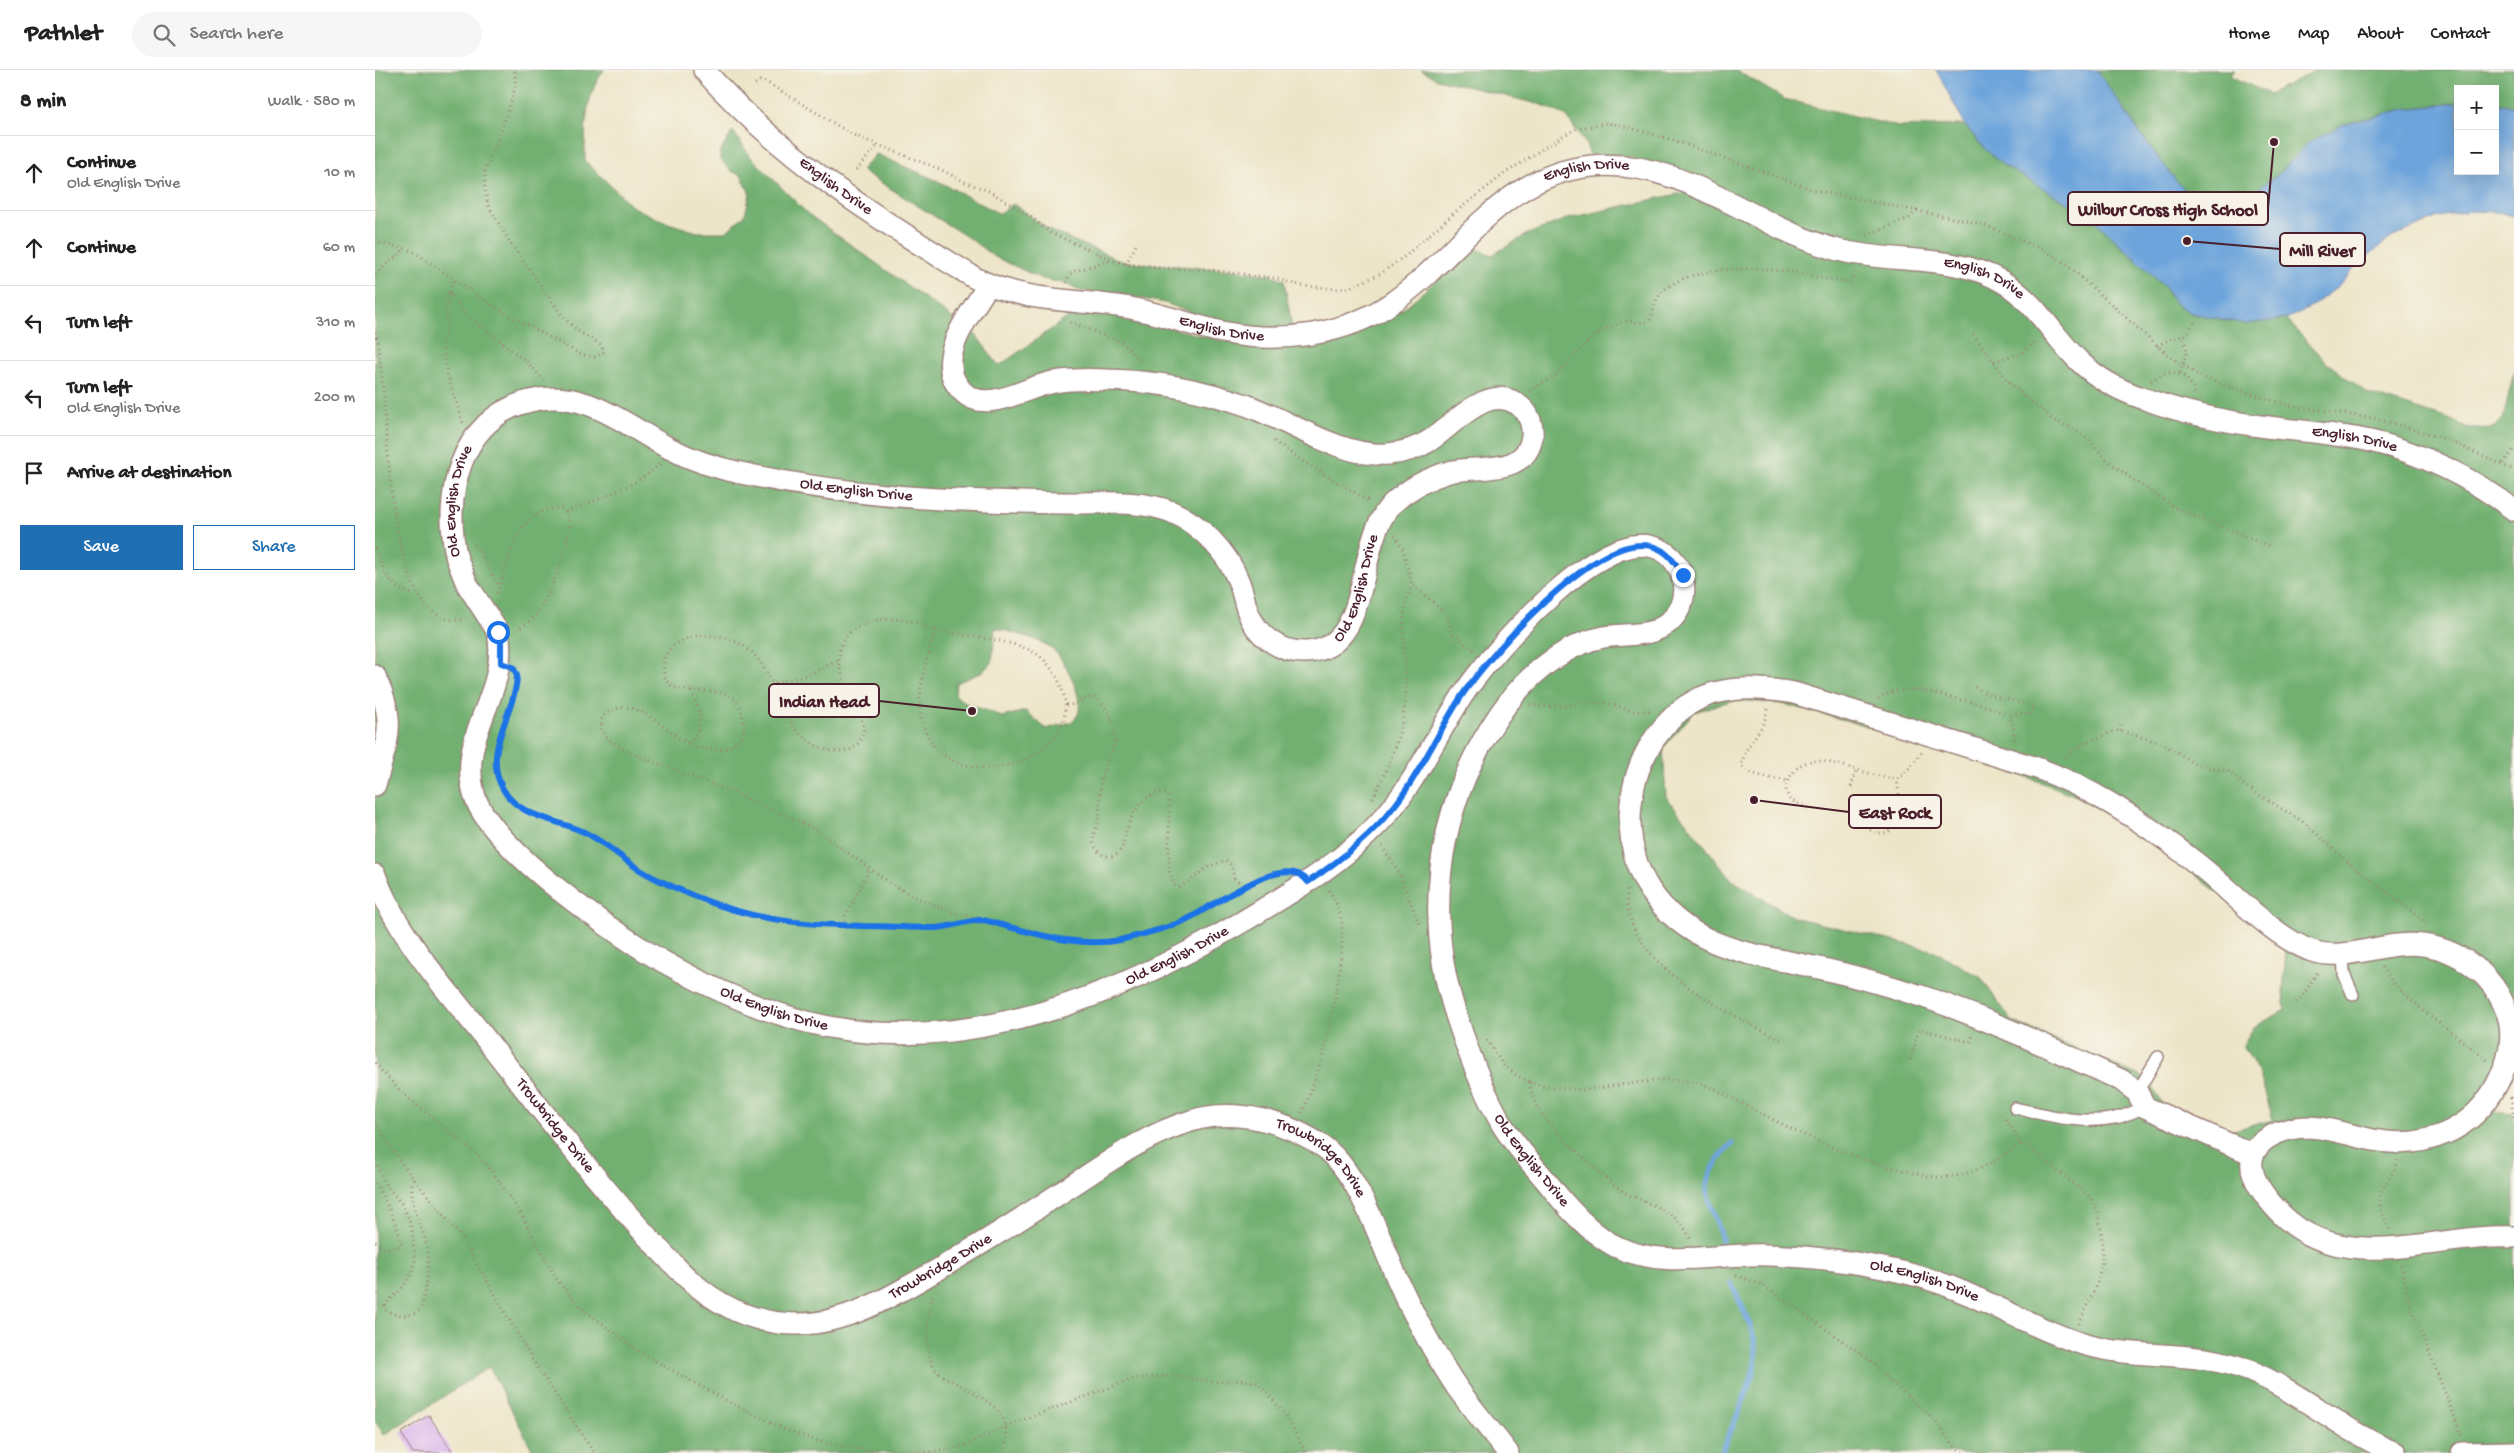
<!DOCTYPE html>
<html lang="en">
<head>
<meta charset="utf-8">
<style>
  :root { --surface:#fff; --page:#f6f6f6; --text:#222; --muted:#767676; --line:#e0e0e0; --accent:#1f6fb2 }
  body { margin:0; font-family:"Gochi Hand",sans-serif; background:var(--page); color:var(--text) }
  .controls { position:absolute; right:15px; top:15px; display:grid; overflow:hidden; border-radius:0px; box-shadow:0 5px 20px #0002 }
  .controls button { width:45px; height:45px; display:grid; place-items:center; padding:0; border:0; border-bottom:1px solid var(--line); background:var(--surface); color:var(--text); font:25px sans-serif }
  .stop { position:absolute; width:15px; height:15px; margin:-11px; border:4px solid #1a73e8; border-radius:50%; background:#fff }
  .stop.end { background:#1a73e8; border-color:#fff; box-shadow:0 1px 5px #0008 }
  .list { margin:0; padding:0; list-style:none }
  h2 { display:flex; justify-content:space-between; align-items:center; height:65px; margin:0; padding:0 20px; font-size:21px }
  h2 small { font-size:16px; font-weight:400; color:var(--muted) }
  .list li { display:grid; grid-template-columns:32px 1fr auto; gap:15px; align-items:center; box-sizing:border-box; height:75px; padding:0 20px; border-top:1px solid var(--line) }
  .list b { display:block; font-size:19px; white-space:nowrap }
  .list p { margin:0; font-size:16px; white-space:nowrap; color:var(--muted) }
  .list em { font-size:16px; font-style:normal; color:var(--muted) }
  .actions { display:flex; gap:10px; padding:15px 20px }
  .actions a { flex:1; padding:11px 0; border:1px solid var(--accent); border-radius:0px; text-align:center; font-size:18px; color:var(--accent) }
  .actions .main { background:var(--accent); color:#fff }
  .icon { flex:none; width:28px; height:28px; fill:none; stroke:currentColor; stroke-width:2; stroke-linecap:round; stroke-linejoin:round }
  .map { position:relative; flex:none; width:2139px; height:1383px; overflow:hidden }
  header { display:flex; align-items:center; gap:30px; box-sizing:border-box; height:70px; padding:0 25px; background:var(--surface); border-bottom:1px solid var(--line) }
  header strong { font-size:24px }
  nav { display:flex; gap:28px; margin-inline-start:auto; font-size:18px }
  .search { width:350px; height:45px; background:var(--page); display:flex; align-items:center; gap:12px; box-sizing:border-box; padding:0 18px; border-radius:28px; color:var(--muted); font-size:19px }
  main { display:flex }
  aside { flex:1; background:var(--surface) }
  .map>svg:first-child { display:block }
  .forest { fill:#72b071; stroke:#5e684e; fill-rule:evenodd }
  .water { fill:#6da4db; stroke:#5c6283 }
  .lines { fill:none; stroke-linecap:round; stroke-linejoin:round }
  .stream { stroke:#6da4db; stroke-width:5.5 }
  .building { fill:#d8aeee }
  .lane-casing { stroke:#9c827a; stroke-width:14 }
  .street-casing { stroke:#9c827a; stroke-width:24 }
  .path { stroke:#9c827a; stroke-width:3; stroke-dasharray:1 4; stroke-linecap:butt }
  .lane { stroke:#fff; stroke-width:11 }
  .street { stroke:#fff; stroke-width:21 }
  .street-bridge-casing { stroke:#9c827a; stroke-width:24; stroke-linecap:butt }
  .street-bridge { stroke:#fff; stroke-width:21 }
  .route { stroke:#1a73e8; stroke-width:6 }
  .labels { text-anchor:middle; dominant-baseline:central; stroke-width:4; stroke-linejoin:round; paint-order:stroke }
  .street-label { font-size:16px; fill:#4a1f2b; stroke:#f7f3e8 }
  .leader { fill:none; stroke:#4a1f2b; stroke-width:2 }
  .callout-dot { fill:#4a1f2b; stroke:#f7f3e8; stroke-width:2 }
  .callout { fill:#f7f3e8; stroke:#4a1f2b; stroke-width:2 }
  .callout-label { font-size:18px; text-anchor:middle; font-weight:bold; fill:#4a1f2b }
</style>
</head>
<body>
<header>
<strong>Pathlet</strong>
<div class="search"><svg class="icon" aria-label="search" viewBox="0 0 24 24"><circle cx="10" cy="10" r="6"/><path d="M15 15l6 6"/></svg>Search here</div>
<nav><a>Home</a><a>Map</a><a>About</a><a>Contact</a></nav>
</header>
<main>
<aside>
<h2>8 min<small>Walk · 580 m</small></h2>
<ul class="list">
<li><svg class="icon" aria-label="ahead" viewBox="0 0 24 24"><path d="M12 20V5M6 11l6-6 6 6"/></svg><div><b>Continue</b><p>Old English Drive</p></div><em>10 m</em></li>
<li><svg class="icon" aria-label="ahead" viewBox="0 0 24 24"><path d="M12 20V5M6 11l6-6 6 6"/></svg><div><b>Continue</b></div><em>60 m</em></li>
<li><svg class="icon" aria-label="left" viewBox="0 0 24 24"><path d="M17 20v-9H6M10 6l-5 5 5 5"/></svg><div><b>Turn left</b></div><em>310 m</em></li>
<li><svg class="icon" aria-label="left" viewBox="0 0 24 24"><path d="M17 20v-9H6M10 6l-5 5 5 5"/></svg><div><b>Turn left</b><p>Old English Drive</p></div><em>200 m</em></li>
<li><svg class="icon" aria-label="arrive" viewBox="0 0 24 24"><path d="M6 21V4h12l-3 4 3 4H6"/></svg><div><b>Arrive at destination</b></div></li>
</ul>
<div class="actions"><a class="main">Save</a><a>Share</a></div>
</aside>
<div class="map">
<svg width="2139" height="1383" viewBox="0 0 2139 1383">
  <rect width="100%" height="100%" fill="#f7f3e8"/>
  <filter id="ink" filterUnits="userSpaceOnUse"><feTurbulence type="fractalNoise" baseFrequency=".02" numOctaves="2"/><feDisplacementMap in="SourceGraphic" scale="10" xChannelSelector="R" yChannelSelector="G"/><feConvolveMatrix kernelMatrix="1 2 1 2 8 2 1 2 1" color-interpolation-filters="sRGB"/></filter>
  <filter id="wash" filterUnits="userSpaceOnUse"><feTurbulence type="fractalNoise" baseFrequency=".0096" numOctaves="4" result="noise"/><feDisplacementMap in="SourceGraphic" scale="20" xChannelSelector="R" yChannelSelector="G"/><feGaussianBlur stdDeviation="1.12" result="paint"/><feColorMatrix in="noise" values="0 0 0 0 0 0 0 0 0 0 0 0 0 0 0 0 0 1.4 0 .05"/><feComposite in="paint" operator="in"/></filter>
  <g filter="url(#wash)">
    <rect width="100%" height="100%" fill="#ede5c8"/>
    <!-- forest -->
    <g class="forest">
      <path d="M0,0H229C209,27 210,59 210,91L258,137L290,152L322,162H351L370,145L375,124L366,105L356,101L345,89V82L358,61L374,85L433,144L601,265L624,296L699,243L736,244L849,271L1003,253L1029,238L1063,209L1095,176L1117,185L1153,164L1194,148L1312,122L1257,87L1215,85L1210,72L1190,45L1167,35L1062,9L1046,0H1361L1409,29L1524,57L1590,55L1609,78L1628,94L1715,146L1789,216L1801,234L1816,243L1871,254L1911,249L1952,293L1992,323L2074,349L2095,359L2118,358L2128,349L2139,301V1005L2118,1042L2139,1044V1383H159L114,1297L9,1365L0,1351ZM620,558C639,563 660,567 676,578C689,587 707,624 704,641C704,644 700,648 699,651L671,659L651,641L626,647C608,636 594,640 580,624L581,613L605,603L617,593ZM1359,630L1409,634L1496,657L1624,696L1704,727L1747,752L1800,788L1911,878L1908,924L1910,940L1879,957L1868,975L1885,1005L1898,1050L1855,1061L1788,1035L1774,1010L1637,951L1605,907L1560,881L1418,847L1357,810L1291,727L1288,678L1319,642Z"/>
      <path d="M1722,0H1860L1855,6L1894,24L1941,0H2139V35L2120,34V19H2083V33L2029,39L1967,55L1934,73L1904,104L1858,136L1823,134L1802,112L1764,62Z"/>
      <path d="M501,84L563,111L625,144L638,134L676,161L749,192L860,200L897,205L909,210L917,257H885L836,250L790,233L742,224L705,221L695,215L665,208L618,186L597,170L486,100Z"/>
    </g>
    <!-- water -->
    <path class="water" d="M1561,0H1722L1764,62L1802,112L1823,134L1858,136L1904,104L1933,73L1967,55L2029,39L2083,33V101H2120V34L2139,35V146L2122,142L2093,141L2061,148L2016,168L1984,193L1964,216L1933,239L1911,249L1871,254L1816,243L1801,234L1789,216L1715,146L1628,95L1609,78L1590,55Z"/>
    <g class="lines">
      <!-- stream -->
      <g class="stream">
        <path d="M1347,1170C1344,1152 1334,1137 1332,1121C1330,1105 1346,1085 1357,1074"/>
        <path d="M1346,1383C1356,1358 1380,1311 1381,1285C1381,1261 1366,1235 1356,1213"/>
      </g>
    </g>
    <g id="blocks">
      <!-- building -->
      <path class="building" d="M54,1345L78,1383H38L26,1363Z"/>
    </g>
  </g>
  <g filter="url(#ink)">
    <use href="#blocks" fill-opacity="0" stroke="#9c827a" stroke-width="1"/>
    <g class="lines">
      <!-- lane casing -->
      <g class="lane-casing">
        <g id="lane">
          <path d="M1968,883L1969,904L1978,925"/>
          <path d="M1762,1022L1783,987"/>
          <path d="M1640,1038C1671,1045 1709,1055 1740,1048C1751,1046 1760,1041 1770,1037"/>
        </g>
      </g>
      <!-- street casing -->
      <g class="street-casing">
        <g id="street">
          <path id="s1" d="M329,0C405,87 502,149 600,208C647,232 698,229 749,237C783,242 814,255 847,262C904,274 970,266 1018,232C1087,184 1125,105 1217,96C1308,87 1379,158 1463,180C1517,194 1579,183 1628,212C1661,232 1677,265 1704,291C1723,309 1745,321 1770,329C1806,342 1847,351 1885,356C1921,361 1959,363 1995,371C2045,382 2099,409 2139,440"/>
          <path id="s2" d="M82,489C67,428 84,348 155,331C209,317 250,355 294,378C317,390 341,398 366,403C444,420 533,429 613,431C642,432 671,433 700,433C732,433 766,430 797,442C825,454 852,482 863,510C868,521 869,532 873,542C881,565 905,583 931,582C1000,579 978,472 1018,433C1033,419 1054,408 1074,402C1101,395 1151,407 1157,367C1158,357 1155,345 1147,338C1116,308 1078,356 1054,371C1041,379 1027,383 1013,384C968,388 914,351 871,335C827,320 779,311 733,310C715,309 696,309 679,312C651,316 611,346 587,321C556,290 596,244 613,215"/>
          <path id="s3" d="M123,562C135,624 82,662 99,724C114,778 247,870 298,897C347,924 399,946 454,957C599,984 744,925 867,852C915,823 963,796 1002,755C1042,714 1062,661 1094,616C1124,575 1220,466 1274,476C1310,482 1321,530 1293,553C1275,568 1251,563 1229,567C1212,570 1197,577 1183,586C1155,604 1132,631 1115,659C1061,746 1049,851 1082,948C1094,985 1109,1023 1128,1056C1143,1080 1163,1100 1180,1122C1197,1143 1218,1165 1242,1177C1289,1199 1342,1183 1391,1185C1430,1186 1470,1190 1508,1198C1535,1203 1563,1211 1588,1222C1629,1239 1668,1262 1711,1275C1765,1290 1822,1279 1875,1301C1927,1323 1969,1362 2021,1383"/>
          <path d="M0,606C22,654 13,666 0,715"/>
          <path id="s4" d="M0,805C21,864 71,919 110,968C172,1047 234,1129 305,1201C337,1233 378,1255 425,1254C470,1253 512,1229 550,1207C599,1179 646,1149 693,1118C732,1093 771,1064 816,1051C860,1037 914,1052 950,1078C988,1107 1010,1187 1032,1230C1047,1260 1064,1291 1083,1319C1099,1341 1117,1362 1133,1383"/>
          <path d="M1877,1084L1770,1037L1762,1022L1746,1010C1682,981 1616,950 1549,927C1515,916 1480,906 1444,898C1379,884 1315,880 1275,820C1261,799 1256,778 1255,753C1255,711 1269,674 1300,645C1333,614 1378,616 1419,623L1662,698C1719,719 1772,754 1820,792C1854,818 1897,867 1937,881C1964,890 1995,878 2022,875C2073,869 2120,900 2134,949C2139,972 2133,994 2122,1014C2098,1061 2050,1080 1998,1070C1976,1066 1954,1057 1932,1057C1904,1058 1867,1073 1879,1106C1885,1122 1897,1135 1908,1146C1970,1206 2064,1163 2139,1167"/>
          <path d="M2087,1383L2139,1382"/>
        </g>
      </g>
      <!-- path -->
      <g class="path">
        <path d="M380,14L385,11L391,12L478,65L567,100L590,112L614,121L656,147L676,163L742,192L767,197L836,200L898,208L928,216L965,219L975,217L1005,204L1030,186L1078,144L1129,104L1189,65L1201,59L1231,53L1245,55L1298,70L1439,120L1607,154L1671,181L1690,193L1794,286L1823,305L1851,316L1913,335L2003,349L2070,369L2139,400"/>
        <path d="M481,100L502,76"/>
        <path d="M1492,165L1534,148L1542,140"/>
        <path d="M0,172L31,179L41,183L116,235L207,285L220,287L229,282L227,275L204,262L189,248L136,174L113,135L110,119V101L133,42L140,18V0"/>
        <path d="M751,194L761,175"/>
        <path d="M0,204L30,179"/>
        <path d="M78,211L72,233L71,259L67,277L72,303L88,353"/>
        <path d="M692,213L694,205L697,202L737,190"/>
        <path d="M74,222L89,243L152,292L169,310"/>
        <path d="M695,252L748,273L767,292"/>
        <path d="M0,262C18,317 0,568 91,549"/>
        <path d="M1598,264L1633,311L1649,326L1680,351L1700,359L1715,371L1732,390L1761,412L1801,438L1894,476"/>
        <path d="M1782,276L1795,269L1809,266L1820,252"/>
        <path d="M1619,291L1647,283L1661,271"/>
        <path d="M1805,303L1812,281L1809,266"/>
        <path d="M1776,311C1794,296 1815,302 1820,325"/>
        <path d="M1155,321C1165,313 1178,309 1187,300C1207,279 1217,260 1248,252C1256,250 1264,254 1271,252C1279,250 1278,235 1282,229C1287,220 1296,214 1305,210C1337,197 1377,197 1410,201C1432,204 1452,211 1474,212L1478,210L1480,203"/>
        <path d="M899,371L921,387L995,432"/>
        <path d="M2128,393L2139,379"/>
        <path d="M191,442C223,429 259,418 285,394"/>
        <path d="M1020,465L1028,479L1037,515L1072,544L1077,564L1099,580"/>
        <path d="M100,474L124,517"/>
        <path d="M0,478C8,499 15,520 39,524"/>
        <path d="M122,523C134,490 140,439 185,438C194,445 195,451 194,461C189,487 170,551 142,559"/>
        <path d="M560,560C587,566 638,569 660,583C672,590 682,605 687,619C715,695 555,741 545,638C543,613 554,585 560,560C552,557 543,553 535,551C502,544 458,555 465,597C469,619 484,637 489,659C483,698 434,679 419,657C397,623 393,576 346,567C335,566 326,564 316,567C304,571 291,578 289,591C282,636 338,611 358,628C364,633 367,641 368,648C374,673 351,682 330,679C295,675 264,615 227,647L226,660L234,670L256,683L365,725L440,759L515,813L540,827L574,841L668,866L709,872L740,871L761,866L807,852L824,844L882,808L907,804"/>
        <path d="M400,613L432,605L464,590"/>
        <path d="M1600,617C1616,628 1640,629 1659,637L1655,645L1645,643L1634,646"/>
        <path d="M1503,629C1528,612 1555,622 1582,629C1600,633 1618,636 1634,646L1639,660V671"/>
        <path d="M1155,634C1179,641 1203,631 1227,633C1248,634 1250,645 1277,640"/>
        <path d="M691,635C702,636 708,627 719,627C735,637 743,659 738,678C735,687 729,696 727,706C723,721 726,737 723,752C721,758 718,765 718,771C719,782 734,792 743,783C748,779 748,772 750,766C755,746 766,725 787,722L793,725L794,731V800L799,815L804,817L807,816L835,796L851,790L856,795L859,808L868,816"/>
        <path d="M134,638C127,664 115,689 126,716C139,748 183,748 210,762C235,774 255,795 280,807C318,827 361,846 404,852C437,856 470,855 503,856C538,857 571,859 605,850"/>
        <path d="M1393,639L1388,655L1371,680L1366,695C1375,707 1398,708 1413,711"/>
        <path d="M1746,661V654"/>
        <path d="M314,673C330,657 326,640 316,621"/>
        <path d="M1689,688L1707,674L1740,661H1746L1789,674L1820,694L1853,701L1870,716L1930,753L1967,787L2054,855"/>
        <path d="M1476,717L1481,701"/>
        <path d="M998,728C1013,697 1028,664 1030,630C1033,592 1021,551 1037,515"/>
        <path d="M1433,738L1415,730L1411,721C1412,707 1422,693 1437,691C1458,689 1496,707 1522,709L1530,703L1547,682"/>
        <path d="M1495,760L1504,763H1512C1529,750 1524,727 1522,709"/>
        <path d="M1007,776L1024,803L1044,854"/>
        <path d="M1252,820C1246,894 1354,943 1409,971"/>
        <path d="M466,855L495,798"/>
        <path d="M2007,897L2018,913L2044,937L2112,990"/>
        <path d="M1921,932L1927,927L1943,901"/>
        <path d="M1112,970L1128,995L1144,1007L1166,1016L1209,1020L1289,1009L1321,1012L1338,1018C1400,1050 1455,1083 1523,1099C1535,1102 1549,1106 1561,1107C1592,1109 1621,1092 1645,1074"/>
        <path d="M1535,990L1544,959L1595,972L1598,965"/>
        <path d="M0,993L25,1021L102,1084L120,1105L146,1144L182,1210L206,1238L268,1284L356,1333L410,1359L436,1369L463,1376L489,1380L556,1382L589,1376L631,1356L761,1308L801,1306L840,1312L867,1310L881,1312L894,1325L913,1349L931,1383"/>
        <path d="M1155,1012C1156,1022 1158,1031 1164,1040C1173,1056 1233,1112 1249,1122C1275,1136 1304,1140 1315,1169"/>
        <path d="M2136,1027L2139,1049"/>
        <path d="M927,1043C946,999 956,956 963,909C965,892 968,874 967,856C966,843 961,831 954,820"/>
        <path d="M1631,1049L1645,1074L1651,1075L1716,1128L1723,1143L1727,1166V1191L1723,1211L1704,1254"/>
        <path d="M0,1052L27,1094L87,1168L157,1289L219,1383"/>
        <path d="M0,1091L10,1114L27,1134L33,1147L37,1160L40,1191L37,1203L28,1217L10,1235V1240C22,1246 36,1248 46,1239C50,1220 56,1196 52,1177C49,1160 30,1124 39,1109"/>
        <path d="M0,1113C7,1122 27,1165 26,1175C15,1180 8,1180 0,1171"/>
        <path d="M2015,1159C1992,1117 2012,1125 2023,1090"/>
        <path d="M2026,1195L2035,1234L2087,1366"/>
        <path d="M1361,1206L1386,1214L1499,1293L1515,1311L1561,1351L1577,1374L1588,1383"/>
        <path d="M558,1226C554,1236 553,1248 553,1260C552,1271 553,1287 559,1297C562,1304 571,1308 577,1311C608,1328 643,1341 628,1383"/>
      </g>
      <!-- lane -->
      <use href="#lane" class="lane"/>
      <!-- street -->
      <use href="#street" class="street"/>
      <!-- street-bridge casing -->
      <g class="street-bridge-casing">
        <path id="street-bridge" d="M82,489L92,514L123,562"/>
      </g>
      <!-- street-bridge -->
      <use href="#street-bridge" class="street-bridge"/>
    </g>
  </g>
  <g class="lines" filter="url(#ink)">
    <!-- route -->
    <path class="route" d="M123,562L126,570V593L138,597L142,605C141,643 106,681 128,719C144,748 182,749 209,762C228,771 244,786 262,798C279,809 300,818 319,826C380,851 423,854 487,856C512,856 537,858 561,858C576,857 591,851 605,850C615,850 628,856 638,858C673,867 709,877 745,870C765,865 787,860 806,852C833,842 910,778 933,812C966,790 997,765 1021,734C1048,699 1065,657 1090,621C1120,579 1214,473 1268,475C1288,475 1299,490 1308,505"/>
  </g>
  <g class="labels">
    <!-- street labels -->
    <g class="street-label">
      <text stroke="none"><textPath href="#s1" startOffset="1015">English Drive</textPath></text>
      <text stroke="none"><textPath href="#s1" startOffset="176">English Drive</textPath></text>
      <text stroke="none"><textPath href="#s1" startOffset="1434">English Drive</textPath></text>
      <text stroke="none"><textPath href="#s1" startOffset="596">English Drive</textPath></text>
      <text stroke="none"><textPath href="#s1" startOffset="1854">English Drive</textPath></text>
      <text stroke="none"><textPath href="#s2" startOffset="538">Old English Drive</textPath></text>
      <text stroke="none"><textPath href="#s2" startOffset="59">Old English Drive</textPath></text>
      <text stroke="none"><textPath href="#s2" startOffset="1151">Old English Drive</textPath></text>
      <text stroke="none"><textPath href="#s3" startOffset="964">Old English Drive</textPath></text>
      <text stroke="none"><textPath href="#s3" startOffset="544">Old English Drive</textPath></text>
      <text stroke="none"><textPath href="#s4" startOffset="310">Trowbridge Drive</textPath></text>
      <text stroke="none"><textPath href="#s3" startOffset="2385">Old English Drive</textPath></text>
      <text stroke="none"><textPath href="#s4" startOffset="1225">Trowbridge Drive</textPath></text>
      <text stroke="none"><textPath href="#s4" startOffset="790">Trowbridge Drive</textPath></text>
      <text stroke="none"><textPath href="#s3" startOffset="2820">Old English Drive</textPath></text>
    </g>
  </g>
  <!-- callouts -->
  <path class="leader" d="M1899 72L1893 138M1812 171L1905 179M597 641L504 631M1379 730L1474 742"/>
  <g class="callout-dot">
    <circle cx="1899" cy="72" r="5"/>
    <circle cx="1812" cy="171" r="5"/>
    <circle cx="597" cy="641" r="5"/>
    <circle cx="1379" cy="730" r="5"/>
  </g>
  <g class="callout">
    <rect x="1693" y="122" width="200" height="33" rx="5"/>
    <rect x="1905" y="163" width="85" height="33" rx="5"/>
    <rect x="394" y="614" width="110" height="33" rx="5"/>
    <rect x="1474" y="725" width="92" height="33" rx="5"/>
  </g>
  <g class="callout-label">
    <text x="1793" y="145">Wilbur Cross High School</text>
    <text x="1947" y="186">Mill River</text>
    <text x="449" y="637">Indian Head</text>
    <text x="1520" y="748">East Rock</text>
  </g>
</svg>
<div class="controls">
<button>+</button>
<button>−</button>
</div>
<div class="stop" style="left:123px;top:562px"></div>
<div class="stop end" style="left:1308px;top:505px"></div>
</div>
</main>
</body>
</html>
